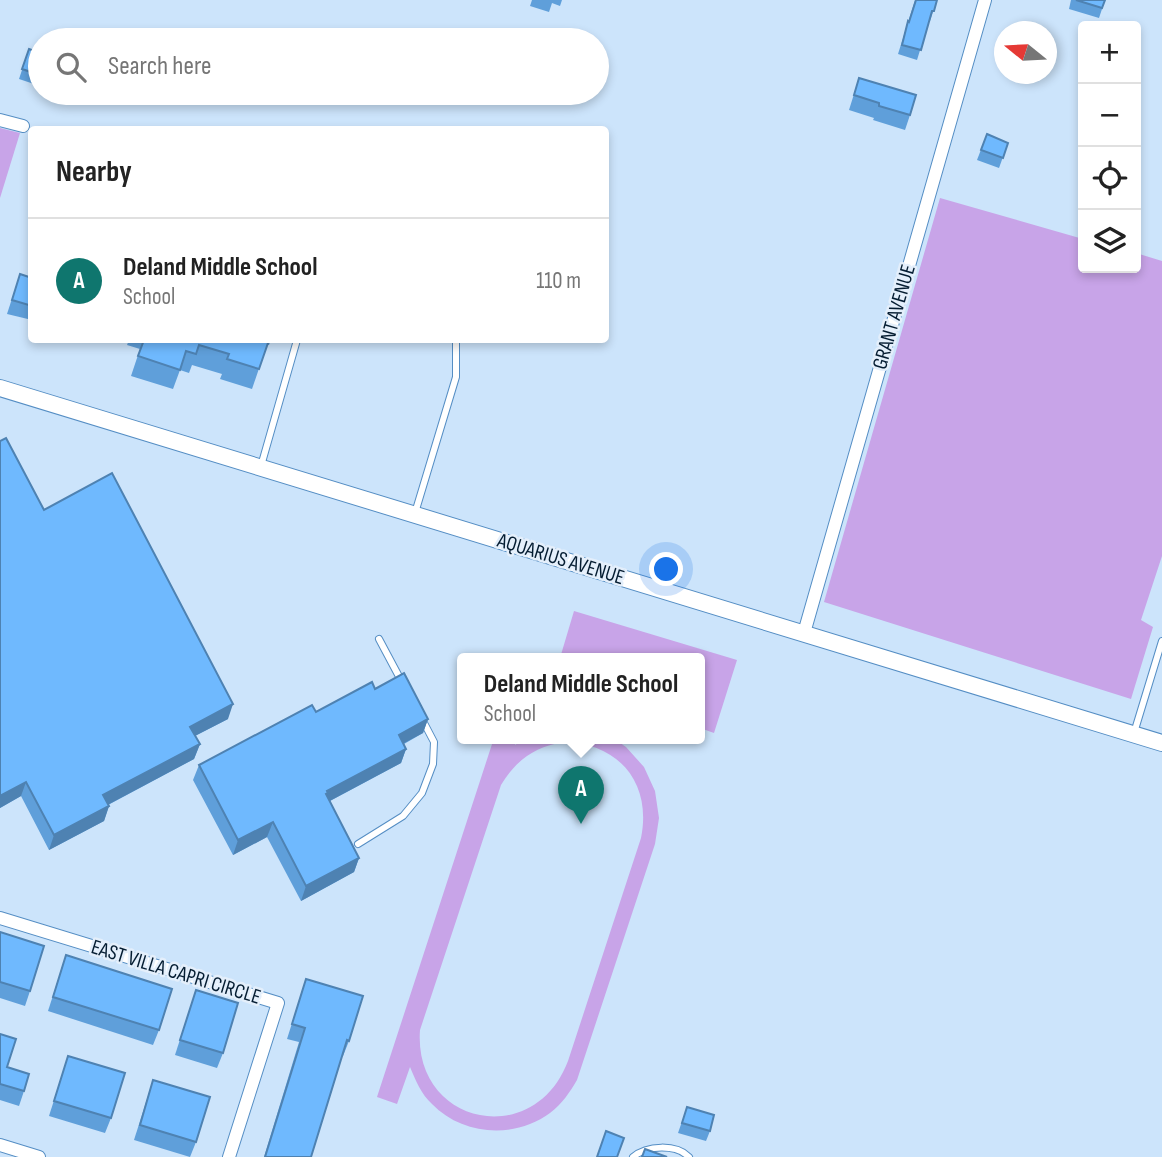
<!DOCTYPE html>
<html lang="en">
<head>
<meta charset="utf-8">
<style>
  :root { --surface:#fff; --page:#f2f2f2; --text:#222; --muted:#767676; --line:#e0e0e0; --accent:#0f766e }
  body { margin:0; font-family:"Sofia Sans Condensed",sans-serif; background:var(--page); color:var(--text) }
  .controls { position:absolute; right:21px; top:21px; display:grid; overflow:hidden; border-radius:7px; box-shadow:0 4px 10px #0003 }
  .controls button { width:63px; height:63px; display:grid; place-items:center; padding:0; border:0; border-bottom:2px solid var(--line); background:var(--surface); color:var(--text); font:35px sans-serif }
  .compass { position:absolute; left:994px; top:21px; width:63px; height:63px; border-radius:50%; background:var(--surface); box-shadow:0 4px 10px #0003; rotate:288deg }
  .you { position:absolute; left:667px; top:570px; width:24px; height:24px; margin:-18px; border:5px solid #fff; border-radius:50%; background:#1a73e8; box-shadow:0 0 0 10px #1a73e833 }
  .badge { display:grid; place-items:center; width:46px; height:46px; border-radius:50%; background:var(--accent); color:#fff; font-size:23px; font-weight:700 }
  .pin { position:absolute; translate:-50% -58px; filter:drop-shadow(0 2px 4px #0008) }
  .pin::after { content:''; position:absolute; top:37px; width:24px; height:21px; background:inherit; clip-path:polygon(0 0,100% 0,50% 100%) }
  .popup { position:absolute; left:457px; top:653px; width:248px; height:91px; box-sizing:border-box; display:grid; place-content:center; border-radius:7px; background:var(--surface); filter:drop-shadow(0 2px 5px #0005); font-size:23px; white-space:nowrap; color:var(--muted) }
  .popup b { font-size:26px; color:var(--text) }
  .popup::after { content:''; position:absolute; left:50%; top:100%; margin-left:-14px; border:14px solid transparent; border-top-color:var(--surface) }
  .list { margin:0; padding:0; list-style:none }
  h2 { display:flex; justify-content:space-between; align-items:center; height:91px; margin:0; padding:0 28px; font-size:30px }
  h2 small { font-size:23px; font-weight:400; color:var(--muted) }
  .list li { display:grid; grid-template-columns:46px 1fr auto; gap:21px; align-items:center; box-sizing:border-box; height:126px; padding:0 28px; border-top:2px solid var(--line) }
  .list b { display:block; font-size:26px; white-space:nowrap }
  .list p { margin:0; font-size:23px; white-space:nowrap; color:var(--muted) }
  .list em { font-size:23px; font-style:normal; color:var(--muted) }
  .icon { flex:none; width:38px; height:38px; fill:none; stroke:currentColor; stroke-width:2; stroke-linecap:round; stroke-linejoin:round }
  .map { position:relative; flex:none; width:1162px; height:1157px; overflow:hidden }
  .search { position:absolute; background:var(--surface); box-shadow:0 4px 10px #0003; left:28px; top:28px; width:581px; height:77px; display:flex; align-items:center; gap:18px; box-sizing:border-box; padding:0 24px; border-radius:38px; color:var(--muted); font-size:26px }
  .panel { position:absolute; background:var(--surface); box-shadow:0 4px 10px #0003; left:28px; top:126px; width:581px; height:217px; border-radius:7px }
  .map>svg:first-child { display:block }
  .green { fill:#c8a4e8; fill-rule:evenodd }
  .lines { fill:none; stroke-linecap:round; stroke-linejoin:round }
  .service-casing { stroke:#558ec4; stroke-width:8 }
  .minor-casing { stroke:#558ec4; stroke-width:14 }
  .tertiary-casing { stroke:#558ec4; stroke-width:18 }
  .service { stroke:#fff; stroke-width:6 }
  .minor { stroke:#fff; stroke-width:12 }
  .tertiary { stroke:#fff; stroke-width:16 }
  .wall { fill:#5f9fda }
  .shaded-wall { fill:#4e82b2 }
  .building { fill:#6fb9fe; stroke:#4e82b2; stroke-width:2 }
  .labels { text-anchor:middle; dominant-baseline:central; stroke-width:5; stroke-linejoin:round; paint-order:stroke }
  .street-label { font-size:21px; fill:#051d32; stroke:#e4effb }
</style>
</head>
<body>
<div class="map">
<svg width="1162" height="1157" viewBox="0 0 1162 1157">
  <rect width="100%" height="100%" fill="#cce4fb"/>
  <!-- green -->
  <g class="green">
    <path d="M0,128L20,133L0,198Z"/>
    <path d="M940,198L1083,239V268H1136V253L1162,261V556L1141,620L1153,627L1131,699L824,602Z"/>
    <path d="M574,611L737,660L714,733L700,728V658H560Z"/>
    <path d="M494,738H516L515,745L525,738H613L626,747L644,767L655,791L659,818L655,844L577,1080C570,1092 562,1104 550,1113C515,1139 463,1136 432,1104C421,1094 416,1081 410,1067L397,1104L377,1097ZM563,742C620,743 652,784 641,838L568,1061C534,1151 413,1125 420,1030L501,785C516,760 535,747 563,742Z"/>
  </g>
  <g class="lines">
    <!-- service casing -->
    <g class="service-casing">
      <g id="service">
        <path d="M261,466L297,340"/>
        <path d="M415,513L456,377V340"/>
        <path d="M379,639L403,684"/>
        <path d="M1134,733L1162,641"/>
        <path d="M358,844L403,816L422,793L433,764L434,742L423,721"/>
        <path d="M633,1157C647,1145 676,1144 689,1157"/>
      </g>
    </g>
    <!-- minor casing -->
    <g class="minor-casing">
      <g id="minor">
        <path d="M0,120L23,126"/>
        <path d="M804,633L985,0"/>
        <path d="M0,918L278,1003L229,1157"/>
        <path d="M0,1145L39,1157"/>
      </g>
    </g>
    <!-- tertiary casing -->
    <g class="tertiary-casing">
      <path id="tertiary" d="M0,388L1162,743"/>
    </g>
    <!-- service -->
    <use href="#service" class="service"/>
    <!-- minor -->
    <use href="#minor" class="minor"/>
    <!-- tertiary -->
    <use href="#tertiary" class="tertiary"/>
  </g>
  <!-- wall -->
  <g class="wall">
    <path d="M532,0H562L560,6L552,3L549,12L530,6Z"/>
    <path d="M915,0H937L930,21H929L917,60L898,54Z"/>
    <path d="M1071,0H1105L1099,18L1069,9Z"/>
    <path d="M29,49L40,53V86L19,79Z"/>
    <path d="M859,78L910,115L905,130L873,120L874,118L849,110Z"/>
    <path d="M987,134L1008,143L999,168L977,160Z"/>
    <path d="M20,274L32,278V320L7,314Z"/>
    <path d="M129,340H271L269,345H267L252,389L220,379L222,374L192,365L189,373L180,370L173,389L131,376L140,349L127,345Z"/>
    <path d="M0,441L44,510L228,719L195,736L200,744L194,759L108,805L109,806L104,821L49,850L21,796L0,808Z"/>
    <path d="M375,689L428,719L423,733L404,744L406,749L401,763L330,801L359,858L354,872L301,901L267,837L233,855L193,780L199,765L316,712Z"/>
    <path d="M0,932L30,991L25,1006L0,998Z"/>
    <path d="M66,955L159,1030L153,1045L48,1011Z"/>
    <path d="M306,979L349,1041L343,1056L342,1055L311,1157H264L299,1042L287,1039Z"/>
    <path d="M196,990L223,1053L217,1068L175,1055Z"/>
    <path d="M0,1034L7,1067L24,1091L19,1106L0,1100Z"/>
    <path d="M68,1056L111,1118L105,1133L49,1116Z"/>
    <path d="M153,1080L196,1142L190,1157L134,1140Z"/>
    <path d="M687,1107L710,1131L706,1141L678,1133Z"/>
  </g>
  <!-- shaded-wall -->
  <g class="shaded-wall">
    <path d="M233,704L228,719L185,741L190,727Z"/>
    <path d="M428,719L423,733L393,749L399,735Z"/>
    <path d="M200,744L194,759L98,810L103,795Z"/>
    <path d="M406,749L401,763L324,804L327,791Z"/>
    <path d="M26,782L21,796L0,808V796Z"/>
    <path d="M109,806L104,821L49,850L54,835Z"/>
    <path d="M273,822L267,837L233,855L238,840Z"/>
    <path d="M359,858L354,872L301,901L306,886Z"/>
  </g>
  <!-- building -->
  <g class="building">
    <path d="M916,0H937L934,11H932L921,50L902,45L908,21L909,22Z"/>
    <path d="M1076,0H1105L1102,8Z"/>
    <path d="M29,49L40,53V75L22,69Z"/>
    <path d="M859,78L916,95L910,115L879,106V103L854,95Z"/>
    <path d="M987,134L1008,143L1003,158L981,150Z"/>
    <path d="M20,274L32,278V306L12,300Z"/>
    <path d="M144,340H269L259,369L227,359L229,354L199,345L196,354L186,351L180,370L138,356Z"/>
    <path d="M6,438L44,510L112,473L233,704L190,727L200,744L103,795L109,806L54,835L26,782L0,796V441Z"/>
    <path d="M404,673L428,719L399,735L406,749L327,791L328,793L326,794L359,858L306,886L273,822L238,840L199,765L312,705L316,712L372,682L375,689Z"/>
    <path d="M0,932L44,946L30,991L0,982Z"/>
    <path d="M66,955L172,989L159,1030L53,997Z"/>
    <path d="M306,979L363,996L349,1041L347,1040L311,1157H265L305,1028L292,1024Z"/>
    <path d="M196,990L238,1003L223,1053L180,1040Z"/>
    <path d="M0,1034L16,1039L7,1067L29,1074L24,1091L0,1084Z"/>
    <path d="M68,1056L125,1073L111,1118L54,1101Z"/>
    <path d="M153,1080L210,1097L196,1142L140,1125Z"/>
    <path d="M687,1107L714,1115L710,1131L682,1123Z"/>
    <path d="M606,1131L624,1138L617,1157H597Z"/>
    <path d="M645,1149L667,1157H642Z"/>
  </g>
  <g class="labels">
    <!-- street labels -->
    <g class="street-label">
      <text transform="translate(894 317) rotate(-74)">GRANT AVENUE</text>
      <text transform="translate(561 559) rotate(17)">AQUARIUS AVENUE</text>
      <text transform="translate(176 972) rotate(17)">EAST VILLA CAPRI CIRCLE</text>
    </g>
  </g>
</svg>
<div class="controls">
<button>+</button>
<button>−</button>
<button><svg class="icon" aria-label="locate" viewBox="0 0 24 24"><circle cx="12" cy="12" r="6"/><path d="M12 2v4M12 18v4M2 12h4M18 12h4"/></svg></button>
<button><svg class="icon" aria-label="layers" viewBox="0 0 24 24"><path d="M12 4l9 5-9 5-9-5zM3 14l9 5 9-5"/></svg></button>
</div>
<svg class="compass" viewBox="-18 -18 36 36"><path d="M0-13l5 13h-10z" fill="#e53935"/><path d="M0 13l5-13h-10z" fill="#767676"/></svg>
<div class="you"></div>
<div class="pin badge" style="left:581px;top:824px">A</div>
<div class="popup"><b>Deland Middle School</b>School</div>
<div class="search"><svg class="icon" aria-label="search" viewBox="0 0 24 24"><circle cx="10" cy="10" r="6"/><path d="M15 15l6 6"/></svg>Search here</div>
<section class="panel">
<h2>Nearby<small></small></h2>
<ul class="list">
<li><span class="badge">A</span><div><b>Deland Middle School</b><p>School</p></div><em>110 m</em></li>
</ul>
</section>
</div>
</body>
</html>
